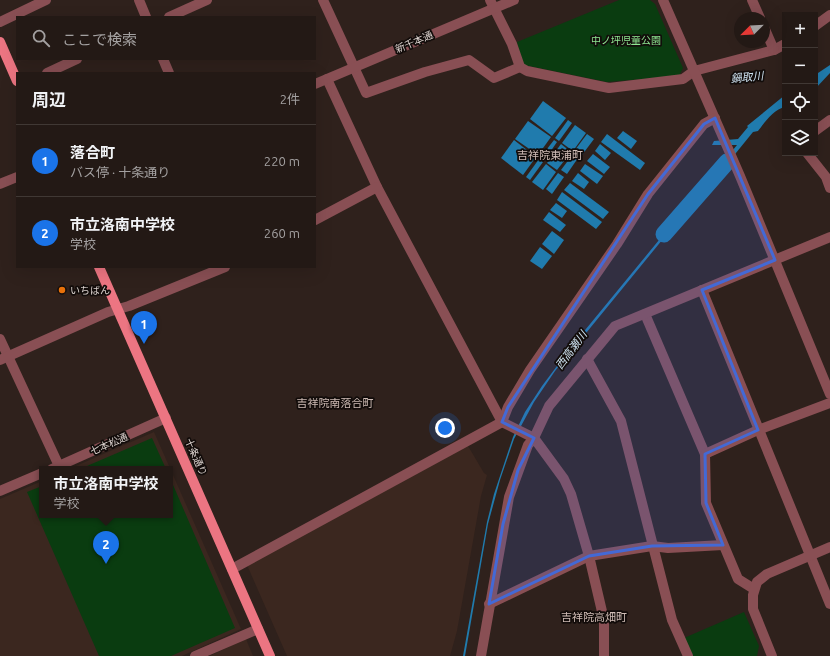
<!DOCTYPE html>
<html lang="ja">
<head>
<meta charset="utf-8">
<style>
  :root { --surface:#231915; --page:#2f2622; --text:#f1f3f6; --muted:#a3a0a0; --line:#403834; --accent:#1a73e8 }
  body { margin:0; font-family:Ubuntu,"Noto Sans JP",sans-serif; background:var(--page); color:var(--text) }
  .controls { position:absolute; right:12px; top:12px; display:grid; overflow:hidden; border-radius:0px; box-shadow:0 4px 16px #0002 }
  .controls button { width:36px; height:36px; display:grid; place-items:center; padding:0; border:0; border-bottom:1px solid var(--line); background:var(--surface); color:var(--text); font:20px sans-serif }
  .compass { position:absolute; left:734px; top:12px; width:36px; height:36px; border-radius:50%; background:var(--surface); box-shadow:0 4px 16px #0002; rotate:246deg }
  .you { position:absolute; left:445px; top:428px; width:14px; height:14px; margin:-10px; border:3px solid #fff; border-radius:50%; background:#1a73e8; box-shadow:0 0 0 6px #1a73e833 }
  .badge { display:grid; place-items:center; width:26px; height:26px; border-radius:50%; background:var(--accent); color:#fff; font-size:13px; font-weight:700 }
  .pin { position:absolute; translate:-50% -33px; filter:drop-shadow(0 1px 2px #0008) }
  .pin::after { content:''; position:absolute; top:21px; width:14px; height:12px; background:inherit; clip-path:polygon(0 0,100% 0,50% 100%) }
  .popup { position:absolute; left:39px; top:466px; width:134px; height:52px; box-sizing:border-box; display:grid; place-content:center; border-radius:0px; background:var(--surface); filter:drop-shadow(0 1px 3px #0005); font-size:13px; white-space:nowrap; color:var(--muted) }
  .popup b { font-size:15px; color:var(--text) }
  .popup::after { content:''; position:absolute; left:50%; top:100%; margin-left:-8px; border:8px solid transparent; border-top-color:var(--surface) }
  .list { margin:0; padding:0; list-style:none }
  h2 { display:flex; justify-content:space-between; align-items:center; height:52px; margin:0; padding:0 16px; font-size:17px }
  h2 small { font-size:13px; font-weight:400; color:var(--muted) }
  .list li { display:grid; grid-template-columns:26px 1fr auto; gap:12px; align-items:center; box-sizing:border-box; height:72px; padding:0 16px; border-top:1px solid var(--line) }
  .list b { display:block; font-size:15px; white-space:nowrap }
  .list p { margin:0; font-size:13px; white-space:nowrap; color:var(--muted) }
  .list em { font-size:13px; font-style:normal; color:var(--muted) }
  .icon { flex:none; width:22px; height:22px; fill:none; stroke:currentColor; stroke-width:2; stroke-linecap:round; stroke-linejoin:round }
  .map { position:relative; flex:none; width:830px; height:656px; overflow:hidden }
  .search { position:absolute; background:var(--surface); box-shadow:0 4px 16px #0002; left:16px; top:16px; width:300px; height:44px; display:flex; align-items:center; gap:10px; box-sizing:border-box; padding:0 14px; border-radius:0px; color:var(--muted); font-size:15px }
  .panel { position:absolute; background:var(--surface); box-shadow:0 4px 16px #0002; left:16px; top:72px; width:300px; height:196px; border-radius:0px }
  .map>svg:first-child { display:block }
  .built { fill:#3b271f }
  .green { fill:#0a3c10 }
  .water { fill:#207bad }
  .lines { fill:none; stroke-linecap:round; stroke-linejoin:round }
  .river { stroke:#207bad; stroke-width:17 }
  .minor { stroke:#894f54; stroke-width:10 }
  .major { stroke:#ec7582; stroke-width:10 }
  .marked { fill:#4369d6; fill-opacity:0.2; stroke:#4369d6; stroke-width:3; stroke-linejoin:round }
  .food-dot { fill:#e8710a; stroke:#120c0a; stroke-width:1.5 }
  .labels { text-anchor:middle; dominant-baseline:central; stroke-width:3.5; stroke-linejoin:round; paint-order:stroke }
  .park-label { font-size:10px; fill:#8fe692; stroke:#120c0a }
  .street-label { font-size:10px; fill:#dcd3cf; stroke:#120c0a }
  .poi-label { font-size:10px; fill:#dcd3cf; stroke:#120c0a; text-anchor:start }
  .water-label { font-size:11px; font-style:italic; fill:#cee2f0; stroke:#120c0a }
  .neighbourhood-label { font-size:11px; fill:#d0bdb6; stroke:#120c0a }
</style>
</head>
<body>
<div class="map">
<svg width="830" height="656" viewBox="0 0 830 656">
  <rect width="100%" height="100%" fill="#2f211c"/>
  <!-- built -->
  <g class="built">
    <path d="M154,432L241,629L182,656H0V499L42,481V515H170V469H69Z"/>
    <path d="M468,446L484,473L487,475L481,496L457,631L450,656H287L247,565Z"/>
    <path d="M246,639L253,656H209Z"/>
  </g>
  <!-- green -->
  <g class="green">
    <path d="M619,0H650L655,4L683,68L679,76L607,82L524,65L522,63L517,42Z"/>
    <path d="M152,438L166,469H80Z"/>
    <path d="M170,478L235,628L171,656H99L27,492L42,486V515H170Z"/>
    <path d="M744,612L759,646L757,656H692L684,638Z"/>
  </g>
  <!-- water -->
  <g class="water">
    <path d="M830,65V73L815,89V75Z"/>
    <path d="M785,95V107C774,109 764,123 758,131L753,132L714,180L712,179L555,371L534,402L514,439L500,480L488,524L465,656H463L487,522L494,494L513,437L525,412L542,386L572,346L737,145H712L714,141L738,139L748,127L747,126Z"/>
    <path d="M543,101L566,118L552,136L530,119Z"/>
    <path d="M568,120L572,123L559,141L555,138Z"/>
    <path d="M528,121L551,137L538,155L515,139Z"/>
    <path d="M575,125L586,133L573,151L562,143Z"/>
    <path d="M623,131L637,141L631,149L617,138Z"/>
    <path d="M587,134L594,139L582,155L575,150Z"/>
    <path d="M607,134L645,163L640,170L601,142Z"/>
    <path d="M514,140L536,157L523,175L501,158Z"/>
    <path d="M554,140L557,142L544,161L540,158Z"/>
    <path d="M561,144L571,152L557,170L547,163Z"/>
    <path d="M600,144L611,153L605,160L595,151Z"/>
    <path d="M573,154L578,158L567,174L561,170Z"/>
    <path d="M593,154L610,167L604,174L587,161Z"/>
    <path d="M539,159L543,162L530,180L526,177Z"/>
    <path d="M546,164L556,172L543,190L532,182Z"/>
    <path d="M585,164L603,176L597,184L580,171Z"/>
    <path d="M558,173L564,177L552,194L546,189Z"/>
    <path d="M578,173L589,182L584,189L572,181Z"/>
    <path d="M570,183L609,212L603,219L564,190Z"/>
    <path d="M562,192L602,222L596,229L557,200Z"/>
    <path d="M556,203L567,211L562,218L550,210Z"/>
    <path d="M549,212L566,225L560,232L543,220Z"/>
    <path d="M552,231L564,240L554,254L542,244Z"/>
    <path d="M540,247L552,256L542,269L530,261Z"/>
  </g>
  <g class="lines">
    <!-- river -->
    <path class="river" d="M664,234L727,162"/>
    <!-- minor -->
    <g class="minor">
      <path d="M139,0L146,17"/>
      <path d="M323,0L366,93L425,72L469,60L494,78L520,67"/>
      <path d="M490,0L512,44L520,67L527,71L609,88L683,79L694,71L774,50L785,44"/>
      <path d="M663,0L740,176L830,394"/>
      <path d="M752,0L760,18"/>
      <path d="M169,17L207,0"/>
      <path d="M0,22L46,0"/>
      <path d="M815,26L830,15"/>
      <path d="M764,27L774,50"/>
      <path d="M163,59L169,73"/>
      <path d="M47,73L77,59"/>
      <path d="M327,79L377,187L502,422L534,438L564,479L571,494L589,556L604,620V656"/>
      <path d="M315,84L514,0"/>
      <path d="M815,131L830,120"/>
      <path d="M807,153L826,177L830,188"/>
      <path d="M0,184L17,177"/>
      <path d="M315,220L377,187"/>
      <path d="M702,290L830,604"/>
      <path d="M645,314L705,454L706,503L738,579L754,589"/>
      <path d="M0,339L59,466"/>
      <path d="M587,359L621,421L672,620L688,656"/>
      <path d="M0,360L108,312L129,306L225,267"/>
      <path d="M705,454L758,430L830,403"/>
      <path d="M52,469L166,418"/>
      <path d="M0,491L42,473"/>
      <path d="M232,569L502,422L508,407L530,370L617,244L648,194L704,124L715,118"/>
      <path d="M489,604L589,556L652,546L668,548L723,545"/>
      <path d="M195,656L258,629"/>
      <path d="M481,656L509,497L528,445L534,438L549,406L615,326L830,237"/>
      <path d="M772,656L753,609V595L757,582L767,574L830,547"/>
    </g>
    <!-- major -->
    <g class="major">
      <path d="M0,42L17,81"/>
      <path d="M99,267L270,656"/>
    </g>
  </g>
  <!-- marked area -->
  <path class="marked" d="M715,118L775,260L702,290L758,430L705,454L706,503L723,545L652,546L589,556L489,604L503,524L518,470L534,438L502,422L508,407L648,194L704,124Z"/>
  <!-- markers -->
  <circle class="food-dot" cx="62" cy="290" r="4"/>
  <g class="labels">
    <!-- park labels -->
    <g class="park-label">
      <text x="626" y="40">中ノ坪児童公園</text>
    </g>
    <!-- street labels -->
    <g class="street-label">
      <text transform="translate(414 42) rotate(-23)">新千本通</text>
      <text transform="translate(109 444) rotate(-24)">七本松通</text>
      <text transform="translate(196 457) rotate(66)">十条通り</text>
    </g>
    <!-- poi labels -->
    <g class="poi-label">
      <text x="70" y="290">いちばん</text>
    </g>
    <!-- water labels -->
    <g class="water-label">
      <text transform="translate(747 77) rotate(-5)">鍋取川</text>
      <text transform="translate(571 350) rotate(-53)">西高瀬川</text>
    </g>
    <!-- neighbourhood labels -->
    <g class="neighbourhood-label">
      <text x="550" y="155">吉祥院東浦町</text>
      <text x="335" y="403">吉祥院南落合町</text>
      <text x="594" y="617">吉祥院高畑町</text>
    </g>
  </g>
</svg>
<div class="controls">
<button>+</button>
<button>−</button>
<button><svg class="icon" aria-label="locate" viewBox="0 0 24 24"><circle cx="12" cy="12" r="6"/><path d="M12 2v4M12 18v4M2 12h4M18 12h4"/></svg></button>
<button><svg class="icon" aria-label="layers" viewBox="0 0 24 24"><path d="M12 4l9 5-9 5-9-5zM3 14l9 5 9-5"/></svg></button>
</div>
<svg class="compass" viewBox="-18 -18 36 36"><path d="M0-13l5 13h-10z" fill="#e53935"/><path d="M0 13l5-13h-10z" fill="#a3a0a0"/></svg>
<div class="you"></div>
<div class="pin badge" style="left:144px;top:344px">1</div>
<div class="pin badge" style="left:106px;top:564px">2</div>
<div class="popup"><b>市立洛南中学校</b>学校</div>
<div class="search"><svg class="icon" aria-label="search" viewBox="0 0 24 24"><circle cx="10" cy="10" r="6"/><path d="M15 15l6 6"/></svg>ここで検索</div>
<section class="panel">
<h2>周辺<small>2件</small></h2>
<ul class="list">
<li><span class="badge">1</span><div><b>落合町</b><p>バス停 · 十条通り</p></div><em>220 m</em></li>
<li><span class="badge">2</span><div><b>市立洛南中学校</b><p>学校</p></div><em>260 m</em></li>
</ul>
</section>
</div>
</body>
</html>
